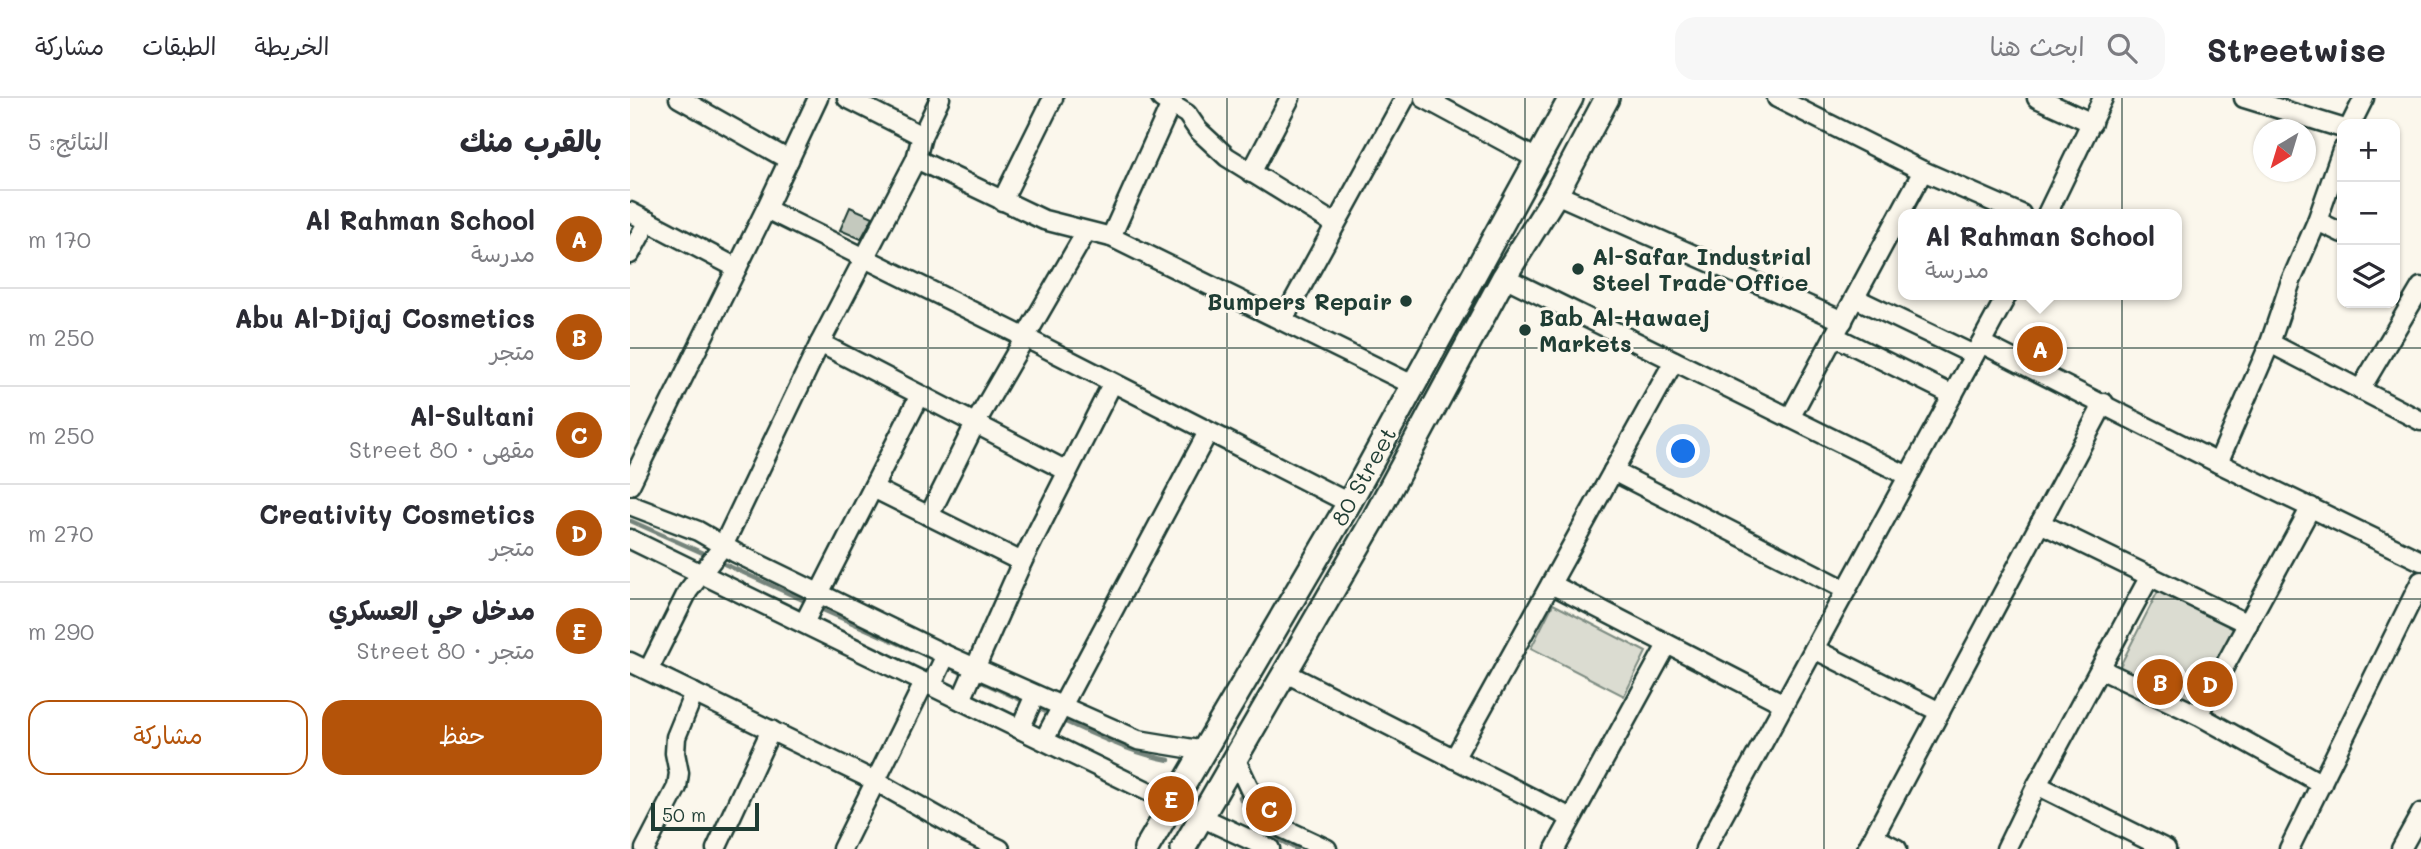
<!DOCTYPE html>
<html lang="ar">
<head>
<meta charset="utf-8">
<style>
  :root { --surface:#fff; --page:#f7f7f7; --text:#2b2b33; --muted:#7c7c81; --line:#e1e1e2; --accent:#b45309 }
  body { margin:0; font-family:Mali,"Playpen Sans Arabic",sans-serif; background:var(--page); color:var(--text); direction:rtl }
  .controls { position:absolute; right:21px; top:21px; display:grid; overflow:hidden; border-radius:14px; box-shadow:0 2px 5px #0004 }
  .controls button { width:63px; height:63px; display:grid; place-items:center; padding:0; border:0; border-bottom:2px solid var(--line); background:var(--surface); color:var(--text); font:35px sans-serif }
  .compass { position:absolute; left:1623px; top:21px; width:63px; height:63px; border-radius:50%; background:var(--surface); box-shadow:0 2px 5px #0004; rotate:218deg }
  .scale { position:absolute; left:21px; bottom:18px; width:108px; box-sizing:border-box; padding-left:7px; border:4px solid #1f3d34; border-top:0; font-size:19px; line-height:24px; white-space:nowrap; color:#1f3d34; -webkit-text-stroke:5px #fbf7ec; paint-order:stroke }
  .you { position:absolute; left:1054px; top:354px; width:24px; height:24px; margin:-18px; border:5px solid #fff; border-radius:50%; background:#1a73e8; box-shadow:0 0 0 10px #1a73e833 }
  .badge { display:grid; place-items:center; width:46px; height:46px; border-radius:50%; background:var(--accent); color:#fff; font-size:23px; font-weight:700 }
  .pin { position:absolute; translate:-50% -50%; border:4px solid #fff; box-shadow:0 2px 7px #0006 }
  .popup { position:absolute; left:1268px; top:111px; width:284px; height:91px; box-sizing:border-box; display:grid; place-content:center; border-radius:14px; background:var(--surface); filter:drop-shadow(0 2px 5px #0005); font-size:23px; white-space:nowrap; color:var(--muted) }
  .popup b { font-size:26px; color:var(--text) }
  .popup::after { content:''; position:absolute; left:50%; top:100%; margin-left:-14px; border:14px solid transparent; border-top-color:var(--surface) }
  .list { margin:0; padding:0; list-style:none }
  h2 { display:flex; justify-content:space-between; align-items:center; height:91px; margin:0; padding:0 28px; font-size:30px }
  h2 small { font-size:23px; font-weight:400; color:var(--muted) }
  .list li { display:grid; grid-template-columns:46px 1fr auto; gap:21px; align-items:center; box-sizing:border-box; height:98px; padding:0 28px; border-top:2px solid var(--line) }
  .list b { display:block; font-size:26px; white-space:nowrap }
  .list p { margin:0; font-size:23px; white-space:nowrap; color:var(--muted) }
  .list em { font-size:23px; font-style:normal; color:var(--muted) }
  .actions { display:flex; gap:14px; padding:21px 28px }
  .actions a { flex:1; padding:16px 0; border:2px solid var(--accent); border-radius:21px; text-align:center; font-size:24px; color:var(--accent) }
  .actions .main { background:var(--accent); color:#fff }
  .icon { flex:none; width:38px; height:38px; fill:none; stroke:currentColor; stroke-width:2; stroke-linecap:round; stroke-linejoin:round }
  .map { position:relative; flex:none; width:1791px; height:751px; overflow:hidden; direction:ltr }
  header { display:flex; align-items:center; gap:42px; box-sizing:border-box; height:98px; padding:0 35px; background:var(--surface); border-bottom:2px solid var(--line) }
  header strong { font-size:33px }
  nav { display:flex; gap:38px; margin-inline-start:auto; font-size:24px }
  .search { width:490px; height:63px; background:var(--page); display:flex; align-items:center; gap:18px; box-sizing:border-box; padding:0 24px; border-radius:21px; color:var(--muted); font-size:26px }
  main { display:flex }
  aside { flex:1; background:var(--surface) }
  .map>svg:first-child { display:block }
  .green { fill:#dbdcd1; stroke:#7d8c82; stroke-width:2 }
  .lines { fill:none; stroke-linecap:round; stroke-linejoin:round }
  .stream { stroke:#74847b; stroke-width:4.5 }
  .building { fill:#c4c9be; stroke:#1f3d34; stroke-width:2 }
  .minor-casing { stroke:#1f3d34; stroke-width:23 }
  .major-casing { stroke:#1f3d34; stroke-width:28 }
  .minor { stroke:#fbf7ec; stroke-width:18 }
  .major { stroke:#fbf7ec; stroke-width:23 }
  .grid { fill:none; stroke:#1f3d34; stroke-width:2; stroke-opacity:0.55 }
  .poi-dot { fill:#1f3d34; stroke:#fbf7ec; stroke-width:2.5 }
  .labels { text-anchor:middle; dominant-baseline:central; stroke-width:6; stroke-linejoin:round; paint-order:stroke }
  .poi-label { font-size:23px; font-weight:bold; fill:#1f3d34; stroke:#fbf7ec; text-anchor:start }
  .street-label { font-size:23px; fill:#1f3d34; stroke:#fbf7ec }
</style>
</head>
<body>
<header>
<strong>Streetwise</strong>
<div class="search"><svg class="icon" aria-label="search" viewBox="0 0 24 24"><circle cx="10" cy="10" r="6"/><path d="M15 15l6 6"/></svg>ابحث هنا</div>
<nav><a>الخريطة</a><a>الطبقات</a><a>مشاركة</a></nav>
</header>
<main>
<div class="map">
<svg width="1791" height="751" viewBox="0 0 1791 751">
  <rect width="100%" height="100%" fill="#fbf7ec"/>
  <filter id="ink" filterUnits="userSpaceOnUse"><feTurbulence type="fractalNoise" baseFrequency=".0143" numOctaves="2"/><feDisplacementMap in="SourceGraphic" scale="14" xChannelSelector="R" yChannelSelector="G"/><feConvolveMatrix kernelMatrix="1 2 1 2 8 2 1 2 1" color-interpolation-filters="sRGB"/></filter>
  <g filter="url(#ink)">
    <!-- green -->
    <g class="green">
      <path d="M1528,493L1606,532L1564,604L1489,570Z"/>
      <path d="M923,506L1016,554L994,598L901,550Z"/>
    </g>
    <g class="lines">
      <!-- stream -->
      <g class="stream">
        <path d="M1,423L75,456"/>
        <path d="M90,464L175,503"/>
        <path d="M193,512L304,561"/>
        <path d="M322,570L336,577"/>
        <path d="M350,583L391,602"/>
        <path d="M408,610L418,615"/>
        <path d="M433,623C468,638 501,655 539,662"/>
        <path d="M610,699C621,730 639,737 667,751"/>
      </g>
    </g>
    <!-- building -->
    <path class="building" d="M220,109L243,119L231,141L210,132Z"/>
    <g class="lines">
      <!-- minor casing -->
      <g class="minor-casing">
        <g id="minor">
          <path d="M49,0L159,62"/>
          <path d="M217,0L292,38"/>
          <path d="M531,0L557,16L568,32L597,59L705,126"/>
          <path d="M794,0L907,61"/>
          <path d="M1147,0L1293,73L1391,116"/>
          <path d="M1407,0L1462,25"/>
          <path d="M1614,0L1712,30"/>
          <path d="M1721,26L1734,0"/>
          <path d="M286,61L414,122L481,139L783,287"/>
          <path d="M621,75L660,0"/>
          <path d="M926,96L1213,223"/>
          <path d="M372,103L423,0"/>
          <path d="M136,111L396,240L719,405"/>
          <path d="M0,114L107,170"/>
          <path d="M1417,116L1473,0"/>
          <path d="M1687,123L1712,135"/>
          <path d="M481,139L541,6"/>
          <path d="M0,156L18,123"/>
          <path d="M874,179L1278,378"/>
          <path d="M1225,200L1344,257"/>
          <path d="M653,222L775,0"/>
          <path d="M1204,238L1323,297"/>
          <path d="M190,245L437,373"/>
          <path d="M1351,245L1588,365L1791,463"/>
          <path d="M1640,245L1791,323"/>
          <path d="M1730,292L1791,189"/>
          <path d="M1160,320L1293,73"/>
          <path d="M1588,365L1640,245L1661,183L1687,123L1712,52"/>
          <path d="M983,373L1216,492"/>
          <path d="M0,387L136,111L188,0"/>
          <path d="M243,390L392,464"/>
          <path d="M0,407L68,433L106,455L316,557L508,642L575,653"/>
          <path d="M299,418L345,326L456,134"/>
          <path d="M1410,425L1618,526"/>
          <path d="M0,441L544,706"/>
          <path d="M921,486L1154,606"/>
          <path d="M174,525L290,297"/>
          <path d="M1184,551L1310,614"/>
          <path d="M0,564L245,683L337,735L370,751"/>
          <path d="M19,571L58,493L93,448L190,245L286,61L292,38L310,0"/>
          <path d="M1470,571L1568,617L1692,686"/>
          <path d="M654,574L941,720"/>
          <path d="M301,588L316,557"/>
          <path d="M331,602L392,464L482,286"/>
          <path d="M1568,617L1681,409"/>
          <path d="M390,631L405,597"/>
          <path d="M414,642L578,334"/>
          <path d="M605,660L630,713L652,730L697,751"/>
          <path d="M824,661L1044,263"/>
          <path d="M1407,687L1536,751"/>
          <path d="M571,719L640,751"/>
          <path d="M1244,739L1267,751"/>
          <path d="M15,751L47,689L49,675L45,655L46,639L64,595"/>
          <path d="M86,751L141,632"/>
          <path d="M212,751L294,585"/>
          <path d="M925,751L1037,547"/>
          <path d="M1075,751L1377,197"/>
          <path d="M1237,751L1474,305"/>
          <path d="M1376,751L1407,687L1520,478"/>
          <path d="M1659,751L1791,483"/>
          <path d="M1771,751L1791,715"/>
        </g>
      </g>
      <!-- major casing -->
      <g class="major-casing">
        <g id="major">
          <path d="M516,751L719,405L941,0"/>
          <path d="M553,751L745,419L874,179L926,96L977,0"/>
        </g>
      </g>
      <!-- minor -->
      <use href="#minor" class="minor"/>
      <!-- major -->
      <use href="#major" class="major"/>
    </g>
  </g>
  <!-- grid -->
  <path class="grid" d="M298,0V751M597,0V751M895,0V751M1194,0V751M1492,0V751M0,250H1791M0,501H1791"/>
  <!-- markers -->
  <g class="poi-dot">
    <circle cx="948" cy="171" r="7"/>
    <circle cx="776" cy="203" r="7"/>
    <circle cx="895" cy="232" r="7"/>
  </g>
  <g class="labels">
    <!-- poi labels -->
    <g class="poi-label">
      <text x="962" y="158">Al-Safar Industrial<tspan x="962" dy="26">Steel Trade Office</tspan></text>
      <text x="762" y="203" text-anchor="end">Bumpers Repair</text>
      <text x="909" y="219">Bab Al-Hawaej<tspan x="909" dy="26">Markets</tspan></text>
    </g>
    <!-- street labels -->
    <g class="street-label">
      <text transform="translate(733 378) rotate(-61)">80 Street</text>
    </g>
  </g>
</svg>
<div class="controls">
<button>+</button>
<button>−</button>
<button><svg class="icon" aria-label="layers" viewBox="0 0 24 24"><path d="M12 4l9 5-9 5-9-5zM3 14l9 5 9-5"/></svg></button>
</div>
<svg class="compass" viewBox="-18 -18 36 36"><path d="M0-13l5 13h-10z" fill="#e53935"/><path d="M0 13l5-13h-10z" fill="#7c7c81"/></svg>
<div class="scale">50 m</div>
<div class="you"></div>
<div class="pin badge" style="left:1410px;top:251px">A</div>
<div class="popup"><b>Al Rahman School</b>مدرسة</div>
<div class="pin badge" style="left:1530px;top:584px">B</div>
<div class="pin badge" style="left:639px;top:711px">C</div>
<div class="pin badge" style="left:1580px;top:586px">D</div>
<div class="pin badge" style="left:541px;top:701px">E</div>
</div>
<aside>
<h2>بالقرب منك<small>النتائج: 5</small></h2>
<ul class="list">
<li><span class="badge">A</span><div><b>Al Rahman School</b><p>مدرسة</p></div><em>170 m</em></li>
<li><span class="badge">B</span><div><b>Abu Al-Dijaj Cosmetics</b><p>متجر</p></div><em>250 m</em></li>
<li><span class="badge">C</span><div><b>Al-Sultani</b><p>مقهى · 80 Street</p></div><em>250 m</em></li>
<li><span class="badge">D</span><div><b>Creativity Cosmetics</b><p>متجر</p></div><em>270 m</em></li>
<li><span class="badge">E</span><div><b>مدخل حي العسكري</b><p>متجر · 80 Street</p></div><em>290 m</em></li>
</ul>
<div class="actions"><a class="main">حفظ</a><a>مشاركة</a></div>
</aside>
</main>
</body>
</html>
